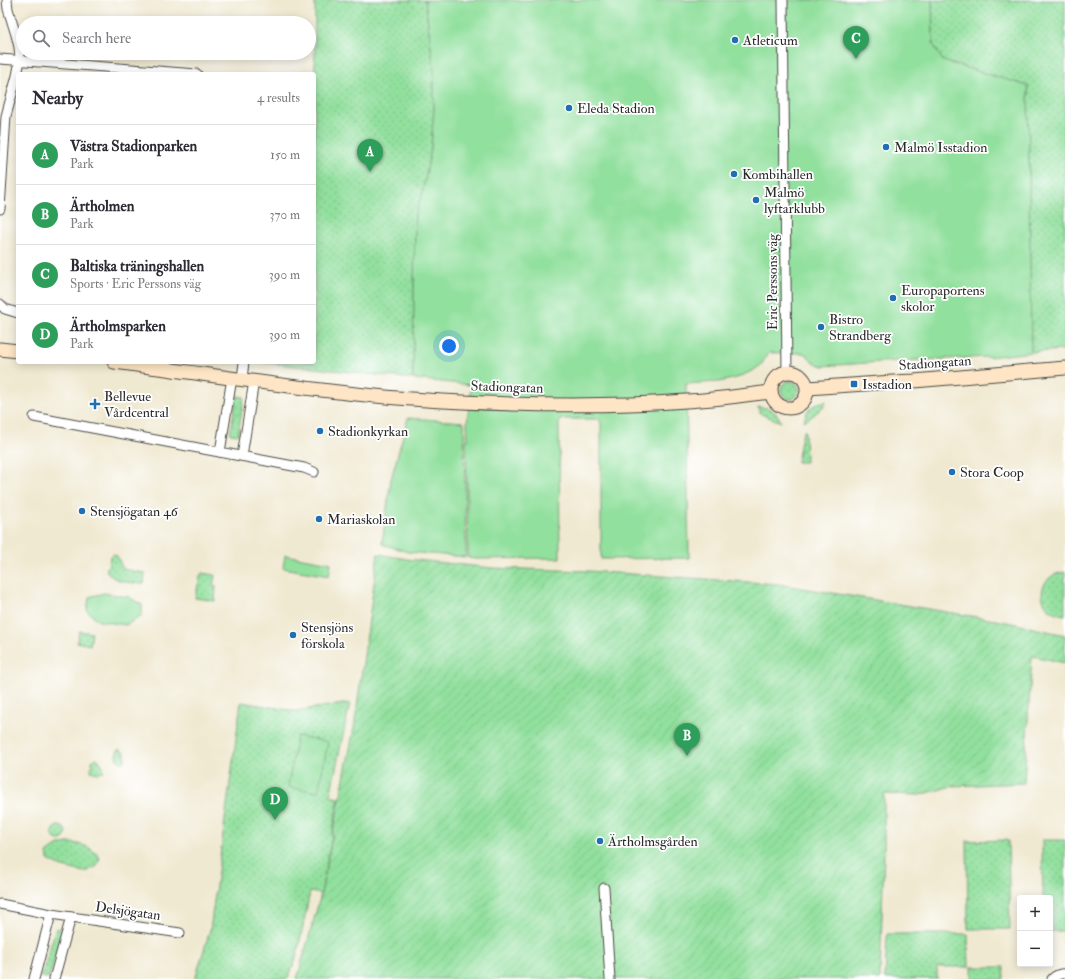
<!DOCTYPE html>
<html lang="en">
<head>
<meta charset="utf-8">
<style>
  :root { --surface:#fff; --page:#f2f2f3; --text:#2b2b33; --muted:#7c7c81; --line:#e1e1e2; --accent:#db2777 }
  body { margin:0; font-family:"IM FELL Double Pica",serif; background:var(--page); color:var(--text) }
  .controls { position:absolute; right:12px; bottom:12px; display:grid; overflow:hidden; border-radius:4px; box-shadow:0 2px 10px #0003 }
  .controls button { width:36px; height:36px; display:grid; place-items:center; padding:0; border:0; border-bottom:1px solid var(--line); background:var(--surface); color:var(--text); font:20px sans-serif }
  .you { position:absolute; left:449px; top:346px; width:14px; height:14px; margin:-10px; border:3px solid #fff; border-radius:50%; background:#1a73e8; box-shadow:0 0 0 6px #1a73e833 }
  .badge { display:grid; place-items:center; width:26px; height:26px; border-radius:50%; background:var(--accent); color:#fff; font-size:13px; font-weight:700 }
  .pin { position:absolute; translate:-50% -33px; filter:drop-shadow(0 1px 2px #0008) }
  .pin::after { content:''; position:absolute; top:21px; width:14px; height:12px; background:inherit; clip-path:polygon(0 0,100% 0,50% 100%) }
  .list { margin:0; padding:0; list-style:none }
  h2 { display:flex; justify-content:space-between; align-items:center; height:52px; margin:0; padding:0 16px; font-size:17px }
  h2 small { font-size:13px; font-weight:400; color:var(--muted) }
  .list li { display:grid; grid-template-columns:26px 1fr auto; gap:12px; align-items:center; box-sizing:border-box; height:60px; padding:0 16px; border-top:1px solid var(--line) }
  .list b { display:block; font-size:15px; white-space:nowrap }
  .list p { margin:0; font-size:13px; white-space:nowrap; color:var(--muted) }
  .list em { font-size:13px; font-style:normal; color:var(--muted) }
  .icon { flex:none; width:22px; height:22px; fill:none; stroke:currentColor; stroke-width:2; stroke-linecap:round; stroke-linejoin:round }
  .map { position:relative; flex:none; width:1065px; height:979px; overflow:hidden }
  .search { position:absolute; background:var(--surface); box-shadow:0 2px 10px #0003; left:16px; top:16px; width:300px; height:44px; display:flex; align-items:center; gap:10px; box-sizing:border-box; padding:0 14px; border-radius:22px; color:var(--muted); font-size:15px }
  .panel { position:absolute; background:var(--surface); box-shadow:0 2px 10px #0003; left:16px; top:72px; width:300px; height:292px; border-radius:4px }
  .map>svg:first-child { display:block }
  .grass { fill:url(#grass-dots); stroke:#5e8664 }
  .garden { fill:url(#garden-furrows); stroke:#5e8664 }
  .pitch { fill:#92e09e; stroke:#5e8664 }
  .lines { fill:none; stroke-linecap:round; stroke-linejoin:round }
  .minor-casing { stroke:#494844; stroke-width:11 }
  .secondary-casing { stroke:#494844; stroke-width:15 }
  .minor { stroke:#fff; stroke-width:9 }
  .secondary { stroke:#fde5c5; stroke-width:13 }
  .poi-dot { fill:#1f6fb2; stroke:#fff; stroke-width:1.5 }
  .labels { text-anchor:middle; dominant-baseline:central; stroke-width:3.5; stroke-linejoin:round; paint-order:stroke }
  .poi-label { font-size:14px; fill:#2b2b2b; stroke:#fff; text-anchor:start }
  .street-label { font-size:14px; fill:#2b2b2b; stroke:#fff }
</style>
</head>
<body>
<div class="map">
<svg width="1065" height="979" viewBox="0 0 1065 979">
  <defs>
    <pattern id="grass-dots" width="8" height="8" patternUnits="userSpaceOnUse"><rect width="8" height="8" fill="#92e09e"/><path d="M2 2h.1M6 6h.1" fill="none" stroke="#7ec088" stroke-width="1.8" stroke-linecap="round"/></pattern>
    <pattern id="garden-furrows" width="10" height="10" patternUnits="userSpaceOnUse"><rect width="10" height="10" fill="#92e09e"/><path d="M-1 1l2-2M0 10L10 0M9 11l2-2" fill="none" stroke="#7ec088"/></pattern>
  </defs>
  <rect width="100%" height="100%" fill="#fff"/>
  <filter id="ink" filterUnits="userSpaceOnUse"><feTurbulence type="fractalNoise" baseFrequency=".025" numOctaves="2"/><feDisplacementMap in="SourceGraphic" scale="8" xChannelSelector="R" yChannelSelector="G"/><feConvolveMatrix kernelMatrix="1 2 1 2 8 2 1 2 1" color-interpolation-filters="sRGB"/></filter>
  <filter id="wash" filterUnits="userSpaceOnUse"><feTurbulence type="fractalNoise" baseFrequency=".012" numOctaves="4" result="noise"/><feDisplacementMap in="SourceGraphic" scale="16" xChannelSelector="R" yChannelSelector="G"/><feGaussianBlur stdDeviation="0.9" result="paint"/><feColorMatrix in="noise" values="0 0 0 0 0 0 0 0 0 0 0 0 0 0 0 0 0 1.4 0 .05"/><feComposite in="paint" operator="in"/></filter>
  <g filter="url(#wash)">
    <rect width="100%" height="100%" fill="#f0e9d1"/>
    <!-- grass -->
    <g class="grass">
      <path d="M315,0H425L434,70V108L431,149L422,195L415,215L413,379L259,362H314Z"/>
      <path d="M932,0H1065V350L1031,352L1028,86L943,61L933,44Z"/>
      <circle cx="790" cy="390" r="9"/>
      <path d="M237,396L244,397L238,435L230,434Z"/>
      <path d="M826,401C825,402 825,403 825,404C823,408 808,420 804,421C806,409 814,403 826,401Z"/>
      <path d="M758,407C769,407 777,411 781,422L761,414L759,411Z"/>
      <path d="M805,430L806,462H797L802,435Z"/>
      <path d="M113,554L117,556L122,567L127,570L145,573L144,584C132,583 114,582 107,572V567L109,564L110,557Z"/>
      <path d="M1065,572V615C1035,613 1034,575 1065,572Z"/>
      <path d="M202,573L215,575L213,586H216L215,601L195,598L200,576Z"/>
      <path d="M79,631L92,633L90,645L77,642Z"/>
      <path d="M241,702L295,711L350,703L330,796L339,798L321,894L310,892L297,955L288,979H195L210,930Z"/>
      <path d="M119,749L125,753V761L122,763L117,759L116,755L117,752Z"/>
      <path d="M95,759H98L102,764L104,771C99,774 96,773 91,771L92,761Z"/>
      <circle cx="59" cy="833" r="7"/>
      <path d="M1008,840L1010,929H968L967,841Z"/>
      <path d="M1042,840H1065V931H1050V898H1043Z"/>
      <path d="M68,843C81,843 92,847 100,858L96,867L84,872L62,867L48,860L47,853C53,848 59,844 68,843Z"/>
      <path d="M56,928L63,930L49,978L41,977Z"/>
      <path d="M887,934H968L969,967H937V979H885Z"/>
      <rect x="972" y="967" width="32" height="12"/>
    </g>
    <!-- garden -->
    <path class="garden" d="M378,554L407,559L492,568L588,571L778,584L1007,622L1065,635V663L1032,656L1024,783L952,786L920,795L884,794V852L880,979H297L321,894L354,728Z"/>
    <!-- pitch -->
    <g class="pitch">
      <path d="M425,0H932L933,44L943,61L1028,86L1031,352L989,357L896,361L823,366L812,362L807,355L803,353H769L761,365L754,370L737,378L719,382L686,384L689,558L601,559V423L599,419H561L559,423L560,558L475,559L468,558L466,440H468L467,424L471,385L413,379L415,215L422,195L431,149L434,108V70Z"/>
      <path d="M408,418L464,422L466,557L408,552L382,544L391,479Z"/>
      <path d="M285,555L331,563L329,576L283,568Z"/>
      <path d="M104,593L129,597L142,605V615L126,625L99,621L87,611L89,597Z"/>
      <path d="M297,736L328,742L318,792L288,787Z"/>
    </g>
  </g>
  <g filter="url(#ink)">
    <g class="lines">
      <!-- minor casing -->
      <g class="minor-casing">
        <g id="minor">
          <path d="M783,0L787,371"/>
          <path d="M0,59L197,74"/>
          <path d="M0,209L6,116L17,76L20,60L19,47L16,35L8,9L7,0"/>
          <path d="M0,304L5,309L18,313"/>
          <path d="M242,379L244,362"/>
          <path d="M34,417L288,465L304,468L314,472"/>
          <path d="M220,452L232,378"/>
          <path d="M242,456L254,381"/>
          <path d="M604,888L610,979"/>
          <path d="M0,904L51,914L180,933"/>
          <path d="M34,979L51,914"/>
          <path d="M54,979L71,917"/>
          <path d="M1052,979C1056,975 1060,973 1065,974"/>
        </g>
      </g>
      <!-- secondary casing -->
      <g class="secondary-casing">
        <g id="secondary">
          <path d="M0,349L18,351"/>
          <path d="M114,362C208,374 302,390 397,398C493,405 590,408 686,401C714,400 743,395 771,392"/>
          <circle cx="789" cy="390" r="18"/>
          <path d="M808,388L893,382L914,381L1065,368"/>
        </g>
      </g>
      <!-- minor -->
      <use href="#minor" class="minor"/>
      <!-- secondary -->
      <use href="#secondary" class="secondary"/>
    </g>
  </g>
  <!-- markers -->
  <g class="poi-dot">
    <circle cx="735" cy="40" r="4"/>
    <circle cx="569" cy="108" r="4"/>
    <circle cx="886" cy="147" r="4"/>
    <circle cx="734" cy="174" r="4"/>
    <circle cx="756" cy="200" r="4"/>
    <circle cx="893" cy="298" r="4"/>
    <circle cx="821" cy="327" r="4"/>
    <rect x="850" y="380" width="8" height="8" rx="2"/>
    <path d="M93 398h4v4h4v4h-4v4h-4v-4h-4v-4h4z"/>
    <circle cx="320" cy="431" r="4"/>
    <circle cx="952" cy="472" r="4"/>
    <circle cx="82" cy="511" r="4"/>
    <circle cx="319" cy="519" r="4"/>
    <circle cx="293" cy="635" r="4"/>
    <circle cx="600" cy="841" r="4"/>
  </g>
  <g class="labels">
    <!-- poi labels -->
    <g class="poi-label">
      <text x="743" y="40">Atleticum</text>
      <text x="577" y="108">Eleda Stadion</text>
      <text x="894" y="147">Malmö Isstadion</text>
      <text x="742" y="174">Kombihallen</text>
      <text x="764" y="192">Malmö<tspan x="764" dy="16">lyftarklubb</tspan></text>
      <text x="901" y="290">Europaportens<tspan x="901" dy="16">skolor</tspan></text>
      <text x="829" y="319">Bistro<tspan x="829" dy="16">Strandberg</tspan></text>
      <text x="862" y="384">Isstadion</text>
      <text x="104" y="396">Bellevue<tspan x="104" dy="16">Vårdcentral</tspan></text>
      <text x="328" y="431">Stadionkyrkan</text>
      <text x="960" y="472">Stora Coop</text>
      <text x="90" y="511">Stensjögatan 46</text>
      <text x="327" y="519">Mariaskolan</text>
      <text x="301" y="627">Stensjöns<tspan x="301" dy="16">förskola</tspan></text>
      <text x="608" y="841">Ärtholmsgården</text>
    </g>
    <!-- street labels -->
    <g class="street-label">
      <text transform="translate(772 282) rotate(-90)">Eric Perssons väg</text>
      <text transform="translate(935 363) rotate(-4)">Stadiongatan</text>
      <text transform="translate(507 387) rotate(2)">Stadiongatan</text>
      <text transform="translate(128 911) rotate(8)">Delsjögatan</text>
    </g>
  </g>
</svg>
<div class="controls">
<button>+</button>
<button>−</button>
</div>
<div class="you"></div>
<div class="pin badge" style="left:370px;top:172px;background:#2e9e5b">A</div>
<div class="pin badge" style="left:687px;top:756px;background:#2e9e5b">B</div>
<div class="pin badge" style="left:856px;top:59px;background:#2e9e5b">C</div>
<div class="pin badge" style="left:275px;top:820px;background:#2e9e5b">D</div>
<div class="search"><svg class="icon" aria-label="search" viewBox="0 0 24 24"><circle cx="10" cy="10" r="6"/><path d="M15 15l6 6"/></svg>Search here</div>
<section class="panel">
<h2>Nearby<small>4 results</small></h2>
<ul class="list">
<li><span class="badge" style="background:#2e9e5b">A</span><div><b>Västra Stadionparken</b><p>Park</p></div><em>150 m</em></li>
<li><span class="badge" style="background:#2e9e5b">B</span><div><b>Ärtholmen</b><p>Park</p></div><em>370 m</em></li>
<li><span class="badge" style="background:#2e9e5b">C</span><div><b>Baltiska träningshallen</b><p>Sports · Eric Perssons väg</p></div><em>390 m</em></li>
<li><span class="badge" style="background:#2e9e5b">D</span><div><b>Ärtholmsparken</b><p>Park</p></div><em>390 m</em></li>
</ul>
</section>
</div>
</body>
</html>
